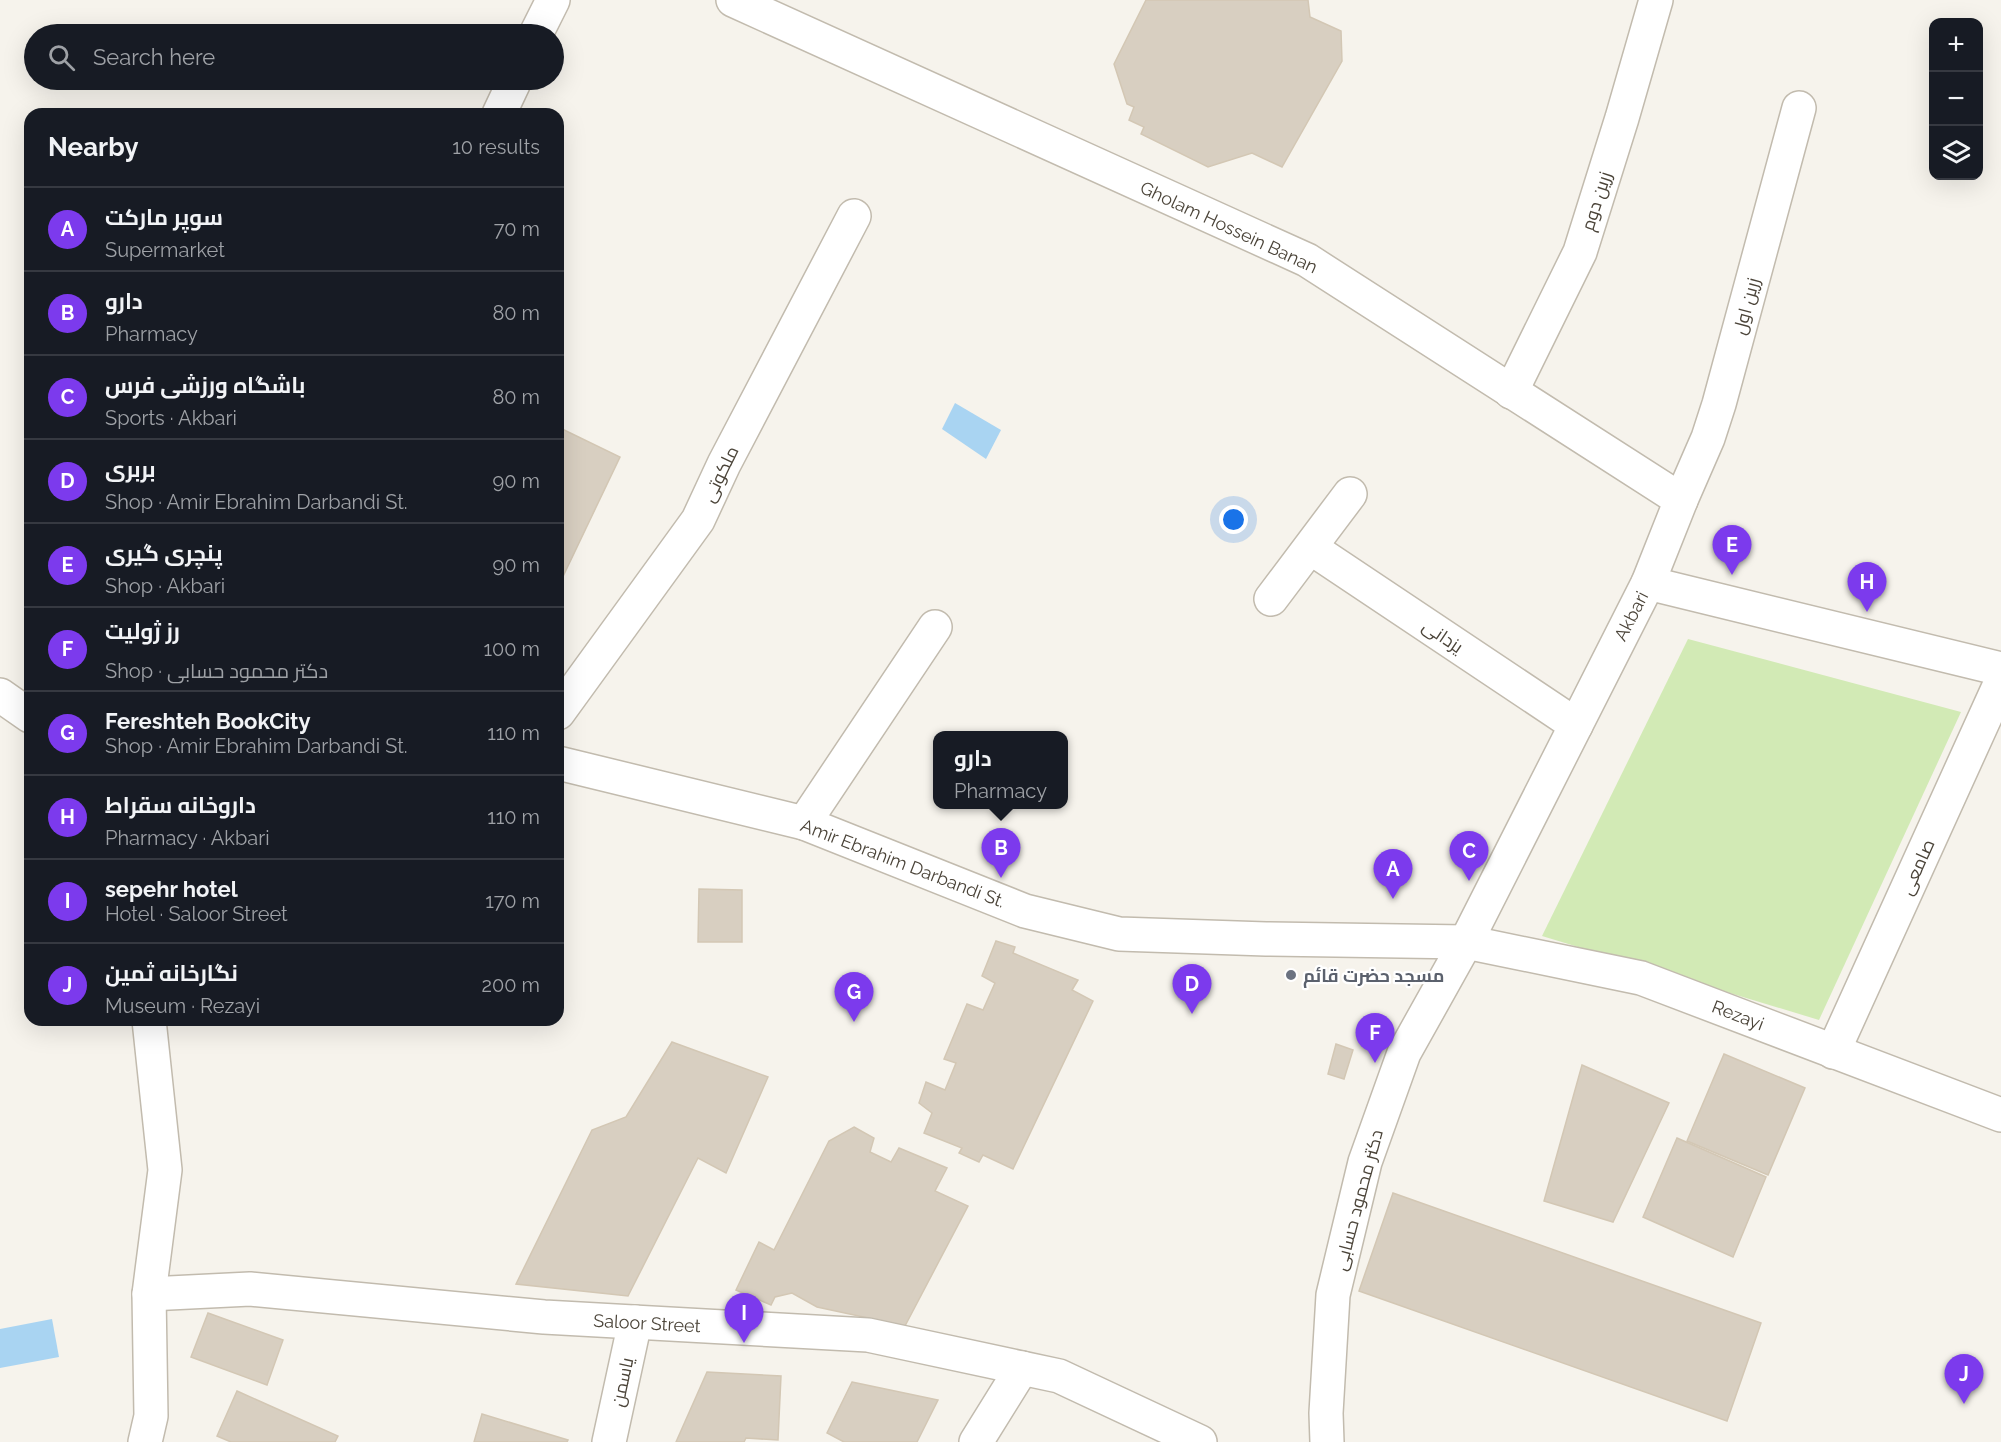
<!DOCTYPE html>
<html lang="en">
<head>
<meta charset="utf-8">
<style>
  :root { --surface:#171b24; --page:#242831; --text:#f1f3f6; --muted:#9ea1a6; --line:#363941; --accent:#7c3aed }
  body { margin:0; font-family:Raleway,Cairo,sans-serif; background:var(--page); color:var(--text) }
  .controls { position:absolute; right:18px; top:18px; display:grid; overflow:hidden; border-radius:12px; box-shadow:0 6px 24px #0002 }
  .controls button { width:54px; height:54px; display:grid; place-items:center; padding:0; border:0; border-bottom:2px solid var(--line); background:var(--surface); color:var(--text); font:30px sans-serif }
  .you { position:absolute; left:1234px; top:520px; width:21px; height:21px; margin:-15px; border:4px solid #fff; border-radius:50%; background:#1a73e8; box-shadow:0 0 0 9px #1a73e833 }
  .badge { display:grid; place-items:center; width:39px; height:39px; border-radius:50%; background:var(--accent); color:#fff; font-size:20px; font-weight:700 }
  .pin { position:absolute; translate:-50% -50px; filter:drop-shadow(0 2px 3px #0008) }
  .pin::after { content:''; position:absolute; top:32px; width:21px; height:18px; background:inherit; clip-path:polygon(0 0,100% 0,50% 100%) }
  .popup { position:absolute; left:933px; top:731px; width:135px; height:78px; box-sizing:border-box; display:grid; place-content:center; border-radius:12px; background:var(--surface); filter:drop-shadow(0 2px 4px #0005); font-size:20px; white-space:nowrap; color:var(--muted) }
  .popup b { font-size:22px; color:var(--text) }
  .popup::after { content:''; position:absolute; left:50%; top:100%; margin-left:-12px; border:12px solid transparent; border-top-color:var(--surface) }
  .list { margin:0; padding:0; list-style:none }
  h2 { display:flex; justify-content:space-between; align-items:center; height:78px; margin:0; padding:0 24px; font-size:26px }
  h2 small { font-size:20px; font-weight:400; color:var(--muted) }
  .list li { display:grid; grid-template-columns:39px 1fr auto; gap:18px; align-items:center; box-sizing:border-box; height:84px; padding:0 24px; border-top:2px solid var(--line) }
  .list b { display:block; font-size:22px; white-space:nowrap }
  .list p { margin:0; font-size:20px; white-space:nowrap; color:var(--muted) }
  .list em { font-size:20px; font-style:normal; color:var(--muted) }
  .icon { flex:none; width:33px; height:33px; fill:none; stroke:currentColor; stroke-width:2; stroke-linecap:round; stroke-linejoin:round }
  .map { position:relative; flex:none; width:2001px; height:1442px; overflow:hidden }
  .search { position:absolute; background:var(--surface); box-shadow:0 6px 24px #0002; left:24px; top:24px; width:540px; height:66px; display:flex; align-items:center; gap:15px; box-sizing:border-box; padding:0 21px; border-radius:33px; color:var(--muted); font-size:22px }
  .panel { position:absolute; background:var(--surface); box-shadow:0 6px 24px #0002; left:24px; top:108px; width:540px; height:918px; border-radius:18px }
  .map>svg:first-child { display:block }
  .green { fill:#d2eab5 }
  .water { fill:#a9d4f2 }
  .building { fill:#d8cfc1; stroke:#d3c7b4; stroke-width:1.5 }
  .lines { fill:none; stroke-linecap:round; stroke-linejoin:round }
  .minor-casing { stroke:#c2bbae; stroke-width:36 }
  .minor { stroke:#fff; stroke-width:33 }
  .worship-dot { fill:#6b7280; stroke:#fff; stroke-width:2 }
  .labels { text-anchor:middle; dominant-baseline:central; stroke-width:4.5; stroke-linejoin:round; paint-order:stroke }
  .street-label { font-size:18px; fill:#4b4439; stroke:#fff }
  .worship-label { font-size:18px; font-weight:bold; fill:#5b616d; stroke:#fff; text-anchor:start }
</style>
</head>
<body>
<div class="map">
<svg width="2001" height="1442" viewBox="0 0 2001 1442">
  <rect width="100%" height="100%" fill="#f6f3ec"/>
  <!-- green -->
  <path class="green" d="M1688,639L1961,712L1819,1020L1542,936Z"/>
  <!-- water -->
  <g class="water">
    <path d="M955,403L1001,430L986,459L942,429Z"/>
    <path d="M52,1319L59,1357L0,1368V1329Z"/>
  </g>
  <!-- building -->
  <g class="building">
    <path d="M1146,0H1308L1310,17L1341,31L1342,61L1282,167L1252,153L1208,167L1141,134L1144,127L1129,120L1134,107L1127,104L1114,64Z"/>
    <path d="M558,427L620,457L558,587Z"/>
    <path d="M699,889L742,890V942H698Z"/>
    <path d="M996,941L1015,947L1013,953L1078,980L1072,990L1093,1001L1013,1169L983,1155L979,1162L959,1153L962,1148L924,1133L932,1113L919,1103L926,1082L945,1090L956,1063L944,1059L967,1004L983,1010L995,983L982,976Z"/>
    <path d="M672,1042L768,1077L726,1173L698,1158L628,1296L516,1284L592,1130L626,1117Z"/>
    <path d="M1336,1044L1353,1050L1344,1079L1328,1074Z"/>
    <path d="M1724,1054L1805,1088L1768,1175L1687,1141Z"/>
    <path d="M1582,1065L1669,1103L1613,1222L1544,1201Z"/>
    <path d="M854,1127L874,1138L870,1152L891,1162L899,1148L947,1168L935,1191L968,1206L905,1326L817,1307L792,1293L775,1297L771,1305L736,1290L759,1242L774,1250L829,1141Z"/>
    <path d="M1677,1138L1766,1177L1733,1257L1643,1217Z"/>
    <path d="M1393,1193L1761,1323L1727,1421L1359,1291Z"/>
    <path d="M208,1313L283,1340L267,1385L191,1357Z"/>
    <path d="M707,1372L781,1376L778,1440L746,1438L744,1442H676Z"/>
    <path d="M852,1382L938,1400L917,1442H844L827,1433Z"/>
    <path d="M237,1391L338,1436L335,1442H231L217,1436Z"/>
    <path d="M482,1414L568,1440L567,1442H474Z"/>
  </g>
  <g class="lines">
    <!-- minor casing -->
    <g class="minor-casing">
      <g id="minor">
        <path d="M733,0L1307,260L1681,500L1648,583L1466,942L1404,1053L1365,1162L1333,1295L1326,1413L1327,1442"/>
        <path d="M536,34L553,0"/>
        <path d="M499,114L515,80"/>
        <path d="M1511,392L1580,252L1622,118L1656,0"/>
        <path d="M1681,500L1708,438L1719,404L1799,108"/>
        <path d="M1311,548L1576,725"/>
        <path d="M1648,583L2001,669"/>
        <path d="M1271,599L1350,494"/>
        <path d="M0,695L30,716"/>
        <path d="M558,713L698,520L724,464L854,216"/>
        <path d="M558,763L804,823L1025,911L1119,934L1266,939L1466,942L1641,978L2001,1115"/>
        <path d="M804,823L935,627"/>
        <path d="M1833,1052L2001,682"/>
        <path d="M149,1294L250,1289L544,1317L868,1335L1059,1376L1200,1442"/>
        <path d="M145,1442L151,1416L149,1294L165,1170L149,1020"/>
        <path d="M609,1442L635,1322"/>
        <path d="M976,1442L1022,1368"/>
      </g>
    </g>
    <!-- minor -->
    <use href="#minor" class="minor"/>
  </g>
  <!-- markers -->
  <circle class="worship-dot" cx="1291" cy="975" r="6"/>
  <g class="labels">
    <!-- street labels -->
    <g class="street-label">
      <text transform="translate(1596 201) rotate(-72)">زرین دوم</text>
      <text transform="translate(1229 227) rotate(25)">Gholam Hossein Banan</text>
      <text transform="translate(1746 306) rotate(-75)">زرین اول</text>
      <text transform="translate(720 474) rotate(-64)">ملکوتی</text>
      <text transform="translate(1631 616) rotate(-63)">Akbari</text>
      <text transform="translate(1443 636) rotate(34)">یزدانی</text>
      <text transform="translate(903 863) rotate(21)">Amir Ebrahim Darbandi St.</text>
      <text transform="translate(1917 867) rotate(-66)">صامعی</text>
      <text transform="translate(1738 1015) rotate(21)">Rezayi</text>
      <text transform="translate(1358 1200) rotate(-75)">دکتر محمود حسابی</text>
      <text transform="translate(647 1323) rotate(3)">Saloor Street</text>
      <text transform="translate(622 1382) rotate(-78)">یاسمن</text>
    </g>
    <!-- worship labels -->
    <g class="worship-label">
      <text x="1303" y="975">مسجد حضرت قائم</text>
    </g>
  </g>
</svg>
<div class="controls">
<button>+</button>
<button>−</button>
<button><svg class="icon" aria-label="layers" viewBox="0 0 24 24"><path d="M12 4l9 5-9 5-9-5zM3 14l9 5 9-5"/></svg></button>
</div>
<div class="you"></div>
<div class="pin badge" style="left:1393px;top:899px">A</div>
<div class="pin badge" style="left:1001px;top:878px">B</div>
<div class="popup"><b>دارو</b>Pharmacy</div>
<div class="pin badge" style="left:1469px;top:881px">C</div>
<div class="pin badge" style="left:1192px;top:1014px">D</div>
<div class="pin badge" style="left:1732px;top:575px">E</div>
<div class="pin badge" style="left:1375px;top:1063px">F</div>
<div class="pin badge" style="left:854px;top:1022px">G</div>
<div class="pin badge" style="left:1867px;top:612px">H</div>
<div class="pin badge" style="left:744px;top:1343px">I</div>
<div class="pin badge" style="left:1964px;top:1404px">J</div>
<div class="search"><svg class="icon" aria-label="search" viewBox="0 0 24 24"><circle cx="10" cy="10" r="6"/><path d="M15 15l6 6"/></svg>Search here</div>
<section class="panel">
<h2>Nearby<small>10 results</small></h2>
<ul class="list">
<li><span class="badge">A</span><div><b>سوپر مارکت</b><p>Supermarket</p></div><em>70 m</em></li>
<li><span class="badge">B</span><div><b>دارو</b><p>Pharmacy</p></div><em>80 m</em></li>
<li><span class="badge">C</span><div><b>باشگاه ورزشی فرس</b><p>Sports · Akbari</p></div><em>80 m</em></li>
<li><span class="badge">D</span><div><b>بربری</b><p>Shop · Amir Ebrahim Darbandi St.</p></div><em>90 m</em></li>
<li><span class="badge">E</span><div><b>پنچری گیری</b><p>Shop · Akbari</p></div><em>90 m</em></li>
<li><span class="badge">F</span><div><b>رز ژولیت</b><p>Shop · دکتر محمود حسابی</p></div><em>100 m</em></li>
<li><span class="badge">G</span><div><b>Fereshteh BookCity</b><p>Shop · Amir Ebrahim Darbandi St.</p></div><em>110 m</em></li>
<li><span class="badge">H</span><div><b>داروخانه سقراط</b><p>Pharmacy · Akbari</p></div><em>110 m</em></li>
<li><span class="badge">I</span><div><b>sepehr hotel</b><p>Hotel · Saloor Street</p></div><em>170 m</em></li>
<li><span class="badge">J</span><div><b>نگارخانه ثمین</b><p>Museum · Rezayi</p></div><em>200 m</em></li>
</ul>
</section>
</div>
</body>
</html>
